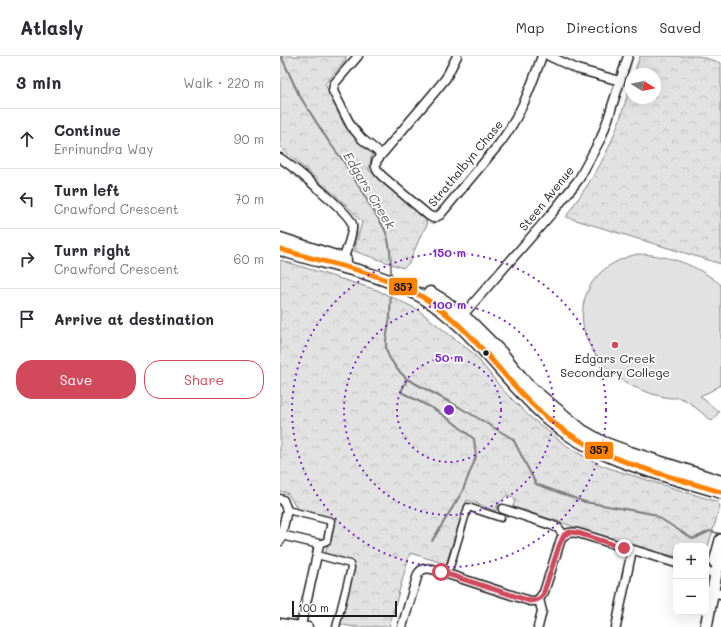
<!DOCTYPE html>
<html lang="en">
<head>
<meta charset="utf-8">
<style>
  :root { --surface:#fff; --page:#f2f2f3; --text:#2b2b33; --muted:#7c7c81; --line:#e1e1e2; --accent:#d1495b }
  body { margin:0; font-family:Mali,sans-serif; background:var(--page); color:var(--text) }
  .controls { position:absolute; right:12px; bottom:12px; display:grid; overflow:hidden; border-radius:8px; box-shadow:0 4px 16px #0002 }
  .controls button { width:36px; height:36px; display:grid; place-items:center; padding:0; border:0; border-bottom:1px solid var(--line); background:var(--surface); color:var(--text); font:20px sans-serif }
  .compass { position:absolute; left:345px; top:12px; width:36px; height:36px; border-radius:50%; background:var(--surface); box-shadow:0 4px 16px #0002; rotate:100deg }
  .scale { position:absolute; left:12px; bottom:10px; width:105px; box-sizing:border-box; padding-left:4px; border:2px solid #1c1c1c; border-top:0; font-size:11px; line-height:14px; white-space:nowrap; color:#1c1c1c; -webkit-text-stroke:3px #fff; paint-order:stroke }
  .stop { position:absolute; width:12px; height:12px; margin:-9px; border:3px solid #d1495b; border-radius:50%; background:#fff }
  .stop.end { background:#d1495b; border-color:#fff; box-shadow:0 1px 4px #0008 }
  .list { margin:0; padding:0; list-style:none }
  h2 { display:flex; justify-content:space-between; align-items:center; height:52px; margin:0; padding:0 16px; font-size:17px }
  h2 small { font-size:13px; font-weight:400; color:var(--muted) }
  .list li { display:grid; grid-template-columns:26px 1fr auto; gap:12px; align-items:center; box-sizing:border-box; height:60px; padding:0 16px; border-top:1px solid var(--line) }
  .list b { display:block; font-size:15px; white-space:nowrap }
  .list p { margin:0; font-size:13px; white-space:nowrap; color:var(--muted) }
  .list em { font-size:13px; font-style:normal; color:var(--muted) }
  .actions { display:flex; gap:8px; padding:12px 16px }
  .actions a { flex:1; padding:9px 0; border:1px solid var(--accent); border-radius:16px; text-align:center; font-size:14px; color:var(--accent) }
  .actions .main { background:var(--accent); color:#fff }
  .icon { flex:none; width:22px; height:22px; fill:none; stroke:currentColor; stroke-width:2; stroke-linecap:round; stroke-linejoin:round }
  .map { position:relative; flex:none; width:441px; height:571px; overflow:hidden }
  header { display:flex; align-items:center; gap:24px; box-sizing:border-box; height:56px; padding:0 20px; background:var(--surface); border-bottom:1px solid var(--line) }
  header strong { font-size:19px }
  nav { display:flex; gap:22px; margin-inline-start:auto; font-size:14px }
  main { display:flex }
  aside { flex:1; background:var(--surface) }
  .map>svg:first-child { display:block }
  .grass { fill:#e2e2e2; stroke:#7f7f7f }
  .park { fill:url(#park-crowns); stroke:#7f7f7f }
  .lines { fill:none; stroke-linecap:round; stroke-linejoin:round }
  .stream { stroke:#7a7a7a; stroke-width:2 }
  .pedestrian-casing { stroke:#1c1c1c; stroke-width:9 }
  .minor-casing { stroke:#1c1c1c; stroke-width:11 }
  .tertiary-casing { stroke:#1c1c1c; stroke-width:14 }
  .secondary-casing { stroke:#1c1c1c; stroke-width:15 }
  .pedestrian { stroke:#fff; stroke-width:6 }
  .minor { stroke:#fff; stroke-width:8 }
  .tertiary { stroke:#fff; stroke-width:11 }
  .secondary { stroke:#fff; stroke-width:12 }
  .bus-1-casing { stroke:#fff; stroke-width:8 }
  .bus-1 { stroke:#ff8200; stroke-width:5 }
  .route { stroke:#d1495b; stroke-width:5 }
  .ring { fill:none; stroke:#7b2cbf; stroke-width:2; stroke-dasharray:2 4 }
  .poi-dot { fill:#d1495b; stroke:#fff; stroke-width:1.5 }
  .bus-dot { fill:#1c1c1c; stroke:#fff; stroke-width:1.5 }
  .labels { text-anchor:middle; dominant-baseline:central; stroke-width:3.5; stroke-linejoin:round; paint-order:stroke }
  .street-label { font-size:12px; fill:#1c1c1c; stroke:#fff }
  .poi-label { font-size:12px; fill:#1c1c1c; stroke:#fff }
  .water-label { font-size:13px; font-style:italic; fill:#5a5a5a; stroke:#fff }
  .centre { fill:#7b2cbf; stroke:#fff; stroke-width:2 }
  .ring-label { font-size:12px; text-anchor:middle; font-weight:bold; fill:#7b2cbf; stroke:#fff; stroke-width:3.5; stroke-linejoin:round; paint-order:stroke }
  .line-badge { stroke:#fff; stroke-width:1.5 }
  .pale-badge-label { font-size:11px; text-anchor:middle; font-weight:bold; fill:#111 }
</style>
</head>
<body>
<header>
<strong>Atlasly</strong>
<nav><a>Map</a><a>Directions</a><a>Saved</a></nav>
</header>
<main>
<aside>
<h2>3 min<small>Walk · 220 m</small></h2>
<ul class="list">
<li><svg class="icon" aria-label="ahead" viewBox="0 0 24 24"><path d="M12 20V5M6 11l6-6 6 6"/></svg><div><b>Continue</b><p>Errinundra Way</p></div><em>90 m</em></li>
<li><svg class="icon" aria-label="left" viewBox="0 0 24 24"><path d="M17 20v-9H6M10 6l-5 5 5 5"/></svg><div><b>Turn left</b><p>Crawford Crescent</p></div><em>70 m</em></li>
<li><svg class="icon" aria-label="right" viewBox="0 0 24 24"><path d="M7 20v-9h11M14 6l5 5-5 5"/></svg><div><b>Turn right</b><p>Crawford Crescent</p></div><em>60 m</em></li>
<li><svg class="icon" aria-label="arrive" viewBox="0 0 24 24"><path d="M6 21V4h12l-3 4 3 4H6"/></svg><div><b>Arrive at destination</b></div></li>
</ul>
<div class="actions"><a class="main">Save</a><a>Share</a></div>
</aside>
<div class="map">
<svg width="441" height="571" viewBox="0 0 441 571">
  <defs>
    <pattern id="park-crowns" width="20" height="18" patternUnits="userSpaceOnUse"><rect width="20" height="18" fill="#e2e2e2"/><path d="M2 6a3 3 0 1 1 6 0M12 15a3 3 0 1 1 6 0" fill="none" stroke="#c1c1c1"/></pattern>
  </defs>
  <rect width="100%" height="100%" fill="#fff"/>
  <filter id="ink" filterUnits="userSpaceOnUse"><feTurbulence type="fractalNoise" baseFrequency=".025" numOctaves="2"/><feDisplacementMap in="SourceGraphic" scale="8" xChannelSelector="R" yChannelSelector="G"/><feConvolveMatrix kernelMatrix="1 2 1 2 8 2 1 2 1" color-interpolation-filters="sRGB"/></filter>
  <g filter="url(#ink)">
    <!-- grass -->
    <path class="grass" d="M358,198C390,199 417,209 441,229V329L429,336L420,340L439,356L432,365C425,360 409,345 403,343C399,341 394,342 391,342C382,341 372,338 364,335C325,321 291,282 306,239C314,216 335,203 358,198Z"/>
    <!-- park -->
    <g class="park">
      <path d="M0,0H66V4L45,28L64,69L71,77L92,96L89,114L146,164L147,169L141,179L129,207L123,212L74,195L82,166L65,148L0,91Z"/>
      <path d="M360,0H419L441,7V208L286,161C299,140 314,122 324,101C336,78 343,53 351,28V42H375V18H354Z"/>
      <path d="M0,204L97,234L137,253L194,298L223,334L250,361L283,387L298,397L321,409L335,414L438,446L440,451L426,497V490H396V501L335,484L233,451L235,444L233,441L227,439L217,450L216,455L187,444L166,508L130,497L109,571H74L59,568L73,512L72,505L45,499L54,463L16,454L17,452L8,438L0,435Z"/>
    </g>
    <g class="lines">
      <!-- stream -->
      <g class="stream">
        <path d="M1,0L19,39L49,86L64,106L104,172C111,187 111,205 111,222"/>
        <path d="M111,230L110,261L106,284V293L109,301L117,313L127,323L179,351L233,383L256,428L305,446L373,458L413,483L430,475L441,478"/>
        <path d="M127,323L121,336L154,353L173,366L194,383L196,401L182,436L152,485"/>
      </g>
      <!-- pedestrian casing -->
      <g class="pedestrian-casing">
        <g id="pedestrian">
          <path d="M7,454L51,465L47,485L39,488"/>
          <path d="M37,499L70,508L71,512L56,571"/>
          <path d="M170,511L188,451L221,462"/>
        </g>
      </g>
      <!-- minor casing -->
      <g class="minor-casing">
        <g id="minor">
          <path d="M78,0L54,28L53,35L71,70L82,83L101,98"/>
          <path d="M177,0L166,22L153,38L97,104C94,111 97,115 102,120L148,159L153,162L160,159L220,87C241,59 250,33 262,0"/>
          <path d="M269,0L297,13L340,25"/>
          <path d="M0,102C12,110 70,157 72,168C74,176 66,195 63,204"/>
          <path d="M183,259L272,157L299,123L321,82L328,63L348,0"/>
          <path d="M0,443L3,444L7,454L0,485"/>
          <path d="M223,453L271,469L278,472L284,479"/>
          <path d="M1,479L39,488L37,499L21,569"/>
          <path d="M426,515L436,518"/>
          <path d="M426,535L441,538"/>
          <path d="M0,567L28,571"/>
          <path d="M122,571L138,518C142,512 146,512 152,513L250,545H255L259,543"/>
          <path d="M258,571L262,555L259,543L264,536L281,483C285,476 292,476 298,477L396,507"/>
          <path d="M336,571L352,494"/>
        </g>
      </g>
      <!-- tertiary casing -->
      <g class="tertiary-casing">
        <g id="tertiary">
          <path d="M435,506L441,484"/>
          <path d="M426,571L436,518L441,499"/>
        </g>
      </g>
      <!-- secondary casing -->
      <g class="secondary-casing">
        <g id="secondary">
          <path d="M0,183L65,204"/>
          <path d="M0,193C13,197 27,202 41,205C75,214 110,222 141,240C194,270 225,327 271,365C319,405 383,418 441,436"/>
          <path d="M150,237L165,246L191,267L221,297L246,328L256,337L302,375L323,387L350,397L441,426"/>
        </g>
      </g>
      <!-- pedestrian -->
      <use href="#pedestrian" class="pedestrian"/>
      <!-- minor -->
      <use href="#minor" class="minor"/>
      <!-- tertiary -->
      <use href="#tertiary" class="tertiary"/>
      <!-- secondary -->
      <use href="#secondary" class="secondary"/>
      <!-- bus-1 casing -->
      <g class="bus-1-casing">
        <path id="bus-1" d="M0,193C47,208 98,215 141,240C194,271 224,327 271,365C320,404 382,418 441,436"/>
      </g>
      <!-- bus-1 -->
      <use href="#bus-1" class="bus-1"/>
    </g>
  </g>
  <g class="lines" filter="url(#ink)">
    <!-- route -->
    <path class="route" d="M161,516L250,545C256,545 260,543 263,539L279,490L284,479L290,476L298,477L344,492"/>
  </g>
  <!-- distance rings -->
  <g class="ring">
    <circle cx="169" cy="354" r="52"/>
    <circle cx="169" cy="354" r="105"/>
    <circle cx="169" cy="354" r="157"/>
  </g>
  <!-- markers -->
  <circle class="poi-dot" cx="335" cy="289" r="4"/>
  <circle class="bus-dot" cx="206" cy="297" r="3.5"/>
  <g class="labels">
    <!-- street labels -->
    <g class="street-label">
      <text transform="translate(185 107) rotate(-50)">Strathalbyn Chase</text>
      <text transform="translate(266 142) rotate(-51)">Steen Avenue</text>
    </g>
    <!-- poi labels -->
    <g class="poi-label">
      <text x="335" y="302">Edgars Creek<tspan x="335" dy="14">Secondary College</tspan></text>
    </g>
    <!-- water labels -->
    <g class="water-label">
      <text transform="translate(90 134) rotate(59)">Edgars Creek</text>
    </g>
  </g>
  <circle cx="169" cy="354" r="6" class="centre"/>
  <g class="ring-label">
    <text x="169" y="201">150 m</text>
    <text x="169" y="253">100 m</text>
    <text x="169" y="306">50 m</text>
  </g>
  <g class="line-badge">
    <rect x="108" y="221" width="30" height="19" rx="4" fill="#ff8200"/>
    <rect x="304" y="385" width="30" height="19" rx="4" fill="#ff8200"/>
  </g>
  <g class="pale-badge-label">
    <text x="123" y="235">357</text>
    <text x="319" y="398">357</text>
  </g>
</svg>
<div class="controls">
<button>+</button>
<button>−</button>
</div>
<svg class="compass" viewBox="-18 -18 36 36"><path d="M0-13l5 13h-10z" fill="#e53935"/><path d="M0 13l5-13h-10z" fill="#7c7c81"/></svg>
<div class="scale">100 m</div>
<div class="stop" style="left:161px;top:516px"></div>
<div class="stop end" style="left:344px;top:492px"></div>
</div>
</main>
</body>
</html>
